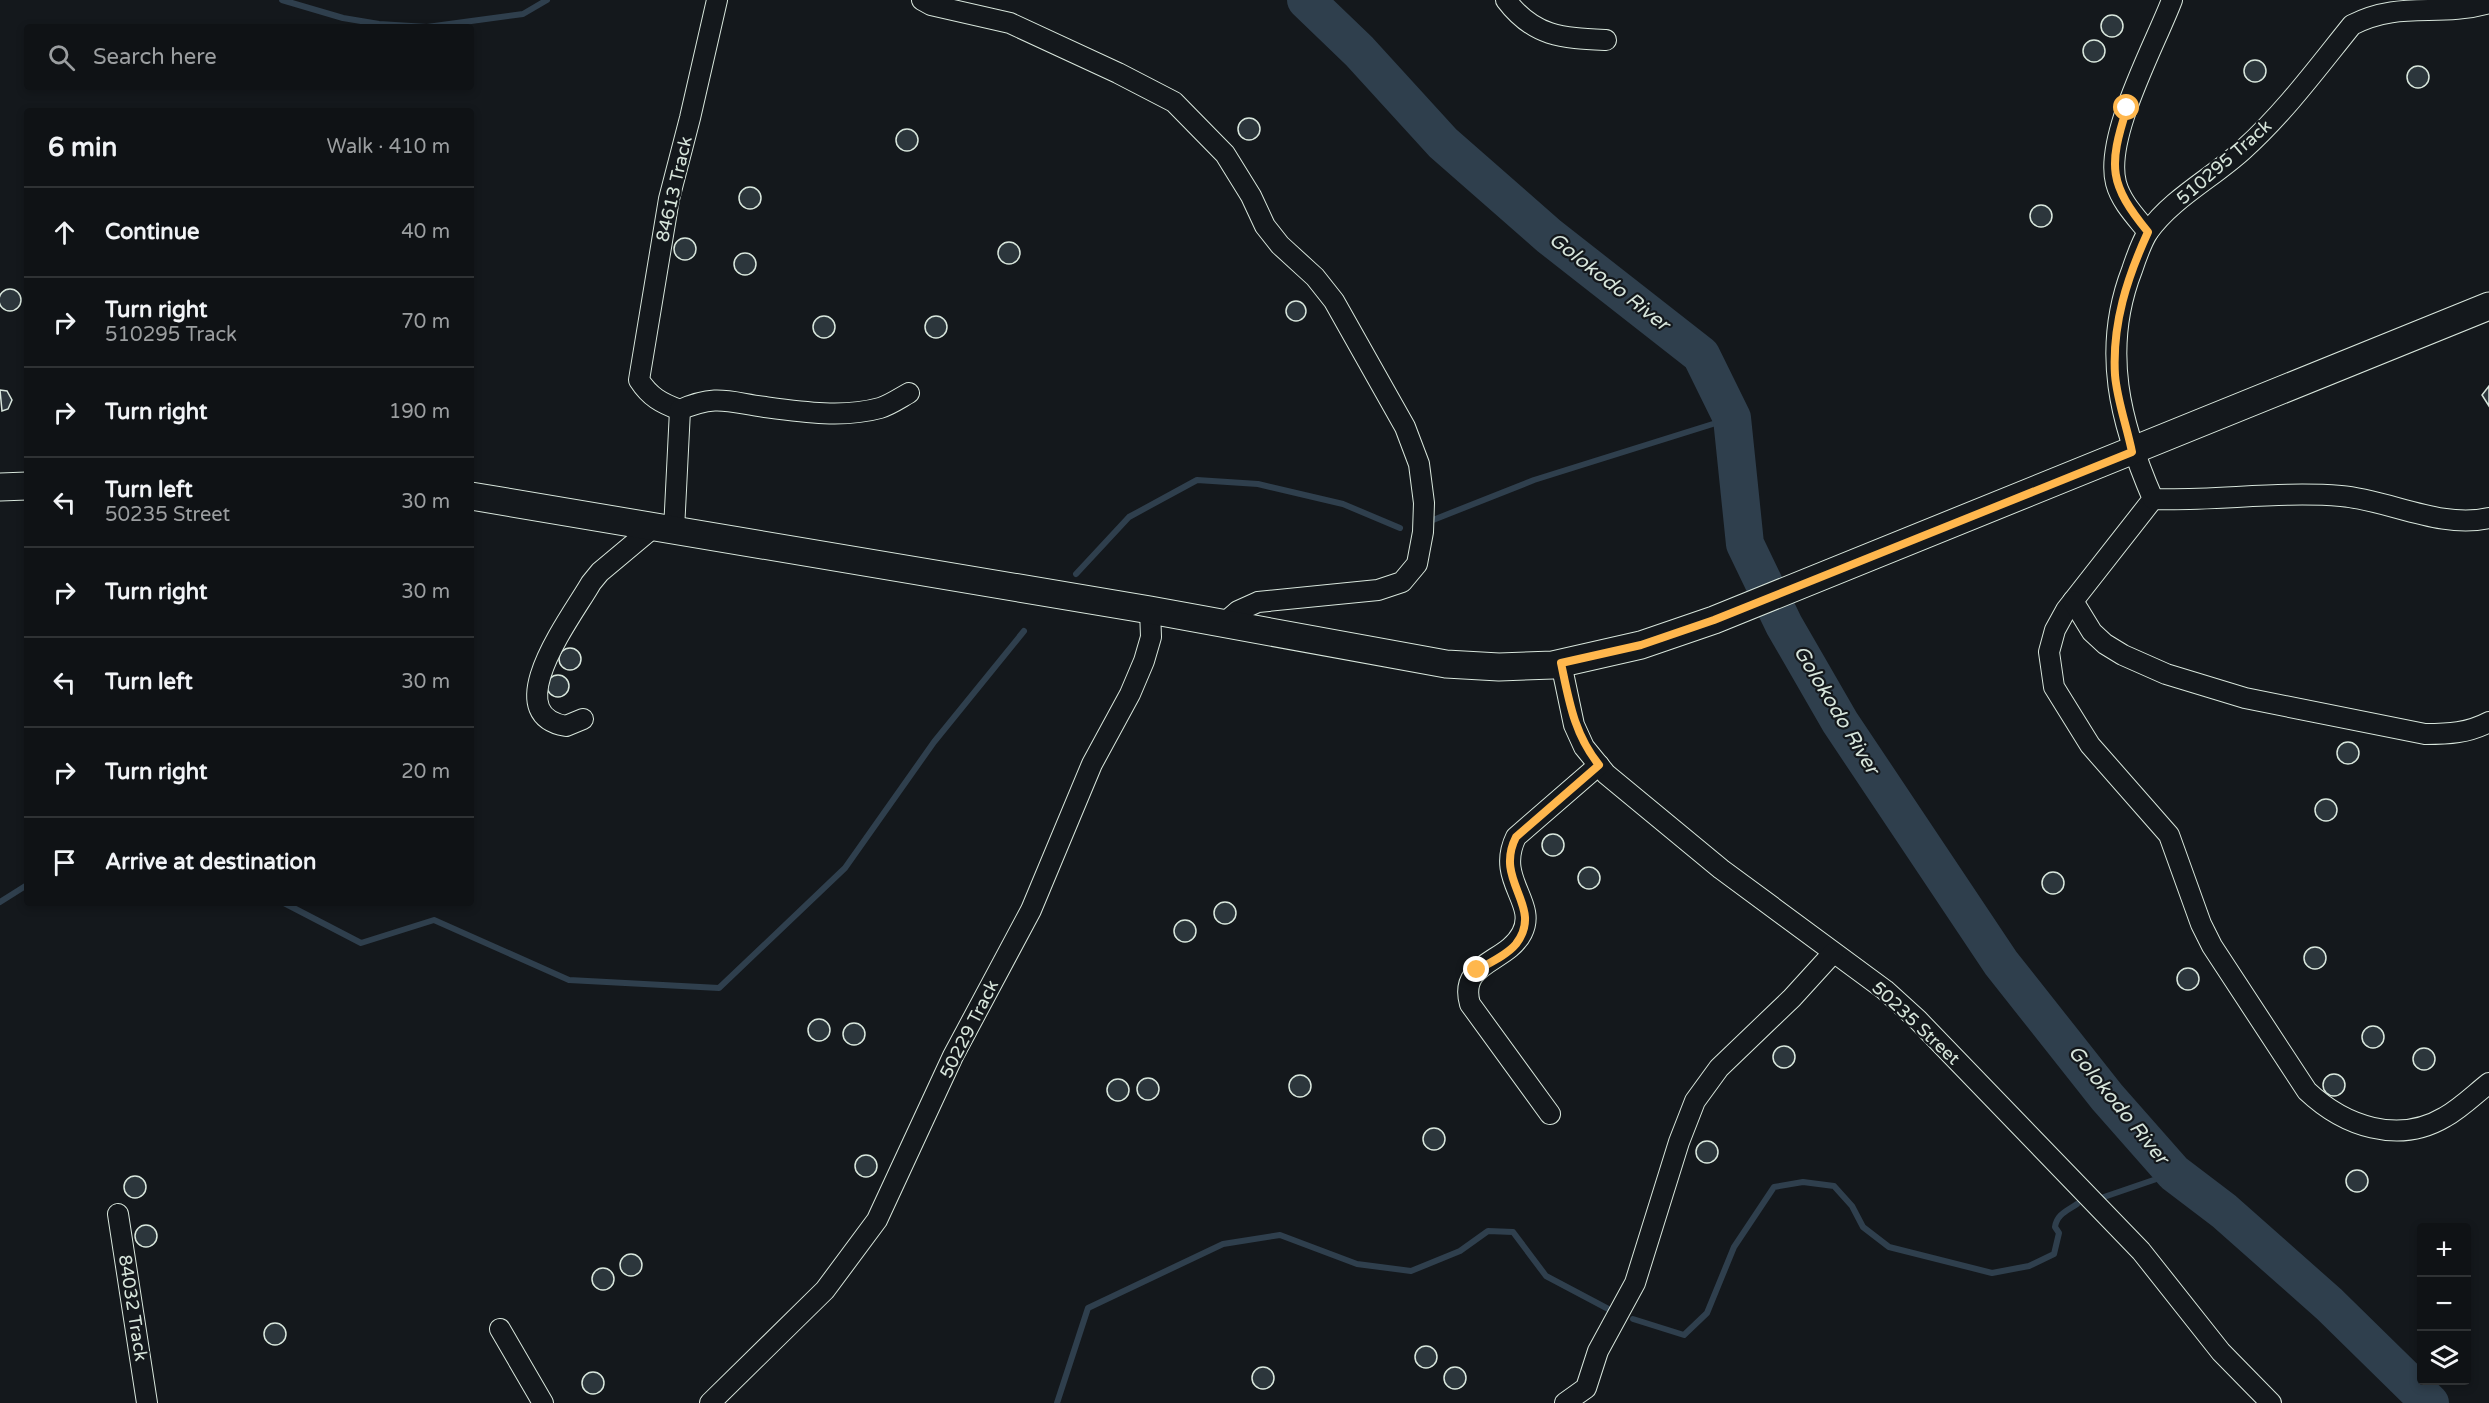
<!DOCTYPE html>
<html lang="en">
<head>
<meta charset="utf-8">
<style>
  :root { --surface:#0f1215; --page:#1d2022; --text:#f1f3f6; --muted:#9b9ea0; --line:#2f3234 }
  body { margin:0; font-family:"Varela Round",sans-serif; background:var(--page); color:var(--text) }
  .controls { position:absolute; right:18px; bottom:18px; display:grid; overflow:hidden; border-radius:6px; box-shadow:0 3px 9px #0003 }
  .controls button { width:54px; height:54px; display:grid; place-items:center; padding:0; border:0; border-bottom:2px solid var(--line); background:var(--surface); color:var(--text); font:30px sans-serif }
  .stop { position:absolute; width:18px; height:18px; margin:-14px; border:4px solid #ffb74d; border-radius:50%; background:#fff }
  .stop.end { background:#ffb74d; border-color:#fff; box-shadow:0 2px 6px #0008 }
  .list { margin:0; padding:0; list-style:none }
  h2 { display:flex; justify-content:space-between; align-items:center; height:78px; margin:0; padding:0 24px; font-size:26px }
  h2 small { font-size:20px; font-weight:400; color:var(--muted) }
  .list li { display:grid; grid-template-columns:39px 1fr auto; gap:18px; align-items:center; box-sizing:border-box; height:90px; padding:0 24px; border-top:2px solid var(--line) }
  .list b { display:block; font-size:22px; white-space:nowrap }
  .list p { margin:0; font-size:20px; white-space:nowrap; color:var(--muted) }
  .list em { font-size:20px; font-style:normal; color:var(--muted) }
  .icon { flex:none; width:33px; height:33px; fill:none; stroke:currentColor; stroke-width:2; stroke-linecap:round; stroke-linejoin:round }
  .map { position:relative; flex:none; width:2489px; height:1403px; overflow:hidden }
  .search { position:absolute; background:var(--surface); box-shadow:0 3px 9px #0003; left:24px; top:24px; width:450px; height:66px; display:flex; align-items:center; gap:15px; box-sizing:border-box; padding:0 21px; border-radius:6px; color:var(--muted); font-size:22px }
  .panel { position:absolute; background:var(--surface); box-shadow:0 3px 9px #0003; left:24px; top:108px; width:450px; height:798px; border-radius:6px }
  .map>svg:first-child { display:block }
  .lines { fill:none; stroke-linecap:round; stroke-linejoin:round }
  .stream { stroke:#2f3f4d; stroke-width:6 }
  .river { stroke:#2f3f4d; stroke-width:38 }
  .building { fill:#2c363c; stroke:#d8e6dc; stroke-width:1.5 }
  .street-casing { stroke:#d8e6dc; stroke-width:22 }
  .secondary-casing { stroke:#d8e6dc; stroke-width:29 }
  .street { stroke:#14181c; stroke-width:20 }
  .secondary { stroke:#14181c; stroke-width:27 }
  .route { stroke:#ffb74d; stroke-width:8 }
  .labels { text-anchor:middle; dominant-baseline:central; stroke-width:4.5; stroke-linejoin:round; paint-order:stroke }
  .street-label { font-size:18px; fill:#d8e6dc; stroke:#14181c }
  .water-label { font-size:20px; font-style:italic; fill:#d8e6dc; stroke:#14181c }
</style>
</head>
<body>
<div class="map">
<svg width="2489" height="1403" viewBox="0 0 2489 1403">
  <rect width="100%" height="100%" fill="#14181c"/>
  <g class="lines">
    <!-- stream -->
    <g class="stream">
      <path d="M282,0L343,18L379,24L427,27L523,14L547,0"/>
      <path d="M1433,520L1534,480L1732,418"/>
      <path d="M1076,574L1129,517L1197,480L1258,484L1343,504L1400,528"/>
      <path d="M0,902L27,885"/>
      <path d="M284,903L361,943L434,920L569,980L719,988L845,868L934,742L1024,631"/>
      <path d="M2101,1198L2174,1173"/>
      <path d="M1633,1319L1684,1335L1707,1313L1734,1247L1774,1187L1803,1182L1834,1186L1852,1206L1863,1227L1889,1247L1992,1273L2029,1266L2054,1254L2059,1233L2055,1227C2057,1214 2067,1211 2077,1204"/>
      <path d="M1057,1403L1088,1308L1223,1244L1280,1235L1357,1264L1411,1271L1460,1251L1488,1231L1513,1232L1546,1276L1614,1312"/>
    </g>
    <!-- river -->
    <path class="river" d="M1306,0L1359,51L1443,143L1549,236L1701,355L1732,418L1745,544L1784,625L1840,722L2001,963L2107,1097L2174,1173L2224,1211L2329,1304L2430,1403"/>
  </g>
  <!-- building -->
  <g class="building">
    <circle cx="2112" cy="26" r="11"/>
    <circle cx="2094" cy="51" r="11"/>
    <circle cx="2255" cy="71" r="11"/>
    <circle cx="2418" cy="77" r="11"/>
    <circle cx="1249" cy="129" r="11"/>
    <circle cx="907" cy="140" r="11"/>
    <circle cx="750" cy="198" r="11"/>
    <circle cx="2041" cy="216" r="11"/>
    <circle cx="685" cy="249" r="11"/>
    <circle cx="1009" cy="253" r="11"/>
    <circle cx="745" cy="264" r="11"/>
    <circle cx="10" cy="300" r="11"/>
    <circle cx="1296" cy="311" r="10"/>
    <circle cx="824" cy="327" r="11"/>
    <circle cx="936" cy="327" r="11"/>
    <path d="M2489,386V406L2482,395Z"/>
    <path d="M0,390L7,391L12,400L8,409L2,411Z"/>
    <circle cx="570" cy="659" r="11"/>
    <circle cx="558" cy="686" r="11"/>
    <circle cx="2348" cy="753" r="11"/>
    <circle cx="2326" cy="810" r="11"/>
    <circle cx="1553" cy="845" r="11"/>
    <circle cx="1589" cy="878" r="11"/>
    <circle cx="2053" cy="883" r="11"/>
    <circle cx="1225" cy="913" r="11"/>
    <circle cx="1185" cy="931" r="11"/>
    <circle cx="2315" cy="958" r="11"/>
    <circle cx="2188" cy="979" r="11"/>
    <circle cx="819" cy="1030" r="11"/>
    <circle cx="854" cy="1034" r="11"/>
    <circle cx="2373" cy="1037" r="11"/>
    <circle cx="1784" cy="1057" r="11"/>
    <circle cx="2424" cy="1059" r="11"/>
    <circle cx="2334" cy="1085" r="11"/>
    <circle cx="1300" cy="1086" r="11"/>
    <circle cx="1148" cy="1089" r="11"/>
    <circle cx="1118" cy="1090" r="11"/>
    <circle cx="1434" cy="1139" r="11"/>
    <circle cx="1707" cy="1152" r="11"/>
    <circle cx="866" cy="1166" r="11"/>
    <circle cx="2357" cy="1181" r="11"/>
    <circle cx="135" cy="1187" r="11"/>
    <circle cx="146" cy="1236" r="11"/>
    <circle cx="631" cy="1265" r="11"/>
    <circle cx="603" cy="1279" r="11"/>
    <circle cx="275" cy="1334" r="11"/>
    <circle cx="1426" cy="1357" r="11"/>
    <circle cx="1263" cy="1378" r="11"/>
    <circle cx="1455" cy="1378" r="11"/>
    <circle cx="593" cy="1383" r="11"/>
  </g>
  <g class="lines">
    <!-- street casing -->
    <g class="street-casing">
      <g id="street">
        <path d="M922,0L931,5L1010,23L1118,73L1174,102L1225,154L1251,196L1265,226L1280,245L1315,277L1334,301L1405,427L1419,464L1424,503L1423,532L1417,564L1402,582L1378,590L1258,602L1238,611L1223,624"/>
        <path d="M1506,0C1534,37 1562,38 1606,40"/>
        <path d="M2489,3C2438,18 2401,0 2352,25C2318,67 2285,112 2244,149C2214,177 2172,198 2148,232C2141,243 2136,258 2132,270C2101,350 2120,423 2153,499L2066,610L2055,630L2049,652L2054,687L2090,745L2169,835L2201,924L2212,946L2307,1091C2344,1126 2398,1145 2445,1117C2461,1108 2475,1094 2489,1083"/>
        <path d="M2148,232C2136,217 2121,202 2116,183C2104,137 2155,45 2172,0"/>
        <path d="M680,410C661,403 650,397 639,380L669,199L690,118L717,0"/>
        <path d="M2153,499C2216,501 2278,491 2341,496C2389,500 2440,529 2489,518"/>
        <path d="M674,530L680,410C716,394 728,402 765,407C802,412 844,418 880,408C890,405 900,398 909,393"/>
        <path d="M2073,601L2092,632L2105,644L2123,655L2166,674L2245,698L2425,734C2449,734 2468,733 2489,722"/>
        <path d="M1561,663L1574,725L1584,747L1606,774L1721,869L1885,990L1918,1020L2141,1251L2221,1352L2271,1403"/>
        <path d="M583,719L566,726C496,714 573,615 591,583L600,572L655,526"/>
        <path d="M1550,1114L1470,1004C1458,962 1507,963 1522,933C1538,902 1495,880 1516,837L1599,765"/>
        <path d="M118,1214L147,1403"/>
        <path d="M500,1329L543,1403"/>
        <path d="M710,1403L825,1290L877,1220L953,1056L1031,910L1092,764L1130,694L1144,661L1151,637L1150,610"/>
        <path d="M1565,1403L1586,1388L1598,1351L1635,1283L1679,1142L1695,1101L1719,1068L1792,998L1833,953"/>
      </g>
    </g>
    <!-- secondary casing -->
    <g class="secondary-casing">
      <g id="secondary">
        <path d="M0,487L27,486"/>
        <path d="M471,496L1150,610L1446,664L1499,667L1553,665L1641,645L1714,620L2489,306"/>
      </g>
    </g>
    <!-- street -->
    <use href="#street" class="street"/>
    <!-- secondary -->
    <use href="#secondary" class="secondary"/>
  </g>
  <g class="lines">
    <!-- route -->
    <path class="route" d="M1477,970C1489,963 1507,955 1516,944C1545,906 1493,882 1516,837L1599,765C1574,734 1569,701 1561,663L1641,645L1714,620L2132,452C2127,427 2117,400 2115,375C2112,324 2127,278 2148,232C2109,184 2108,167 2127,108"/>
  </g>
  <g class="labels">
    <!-- street labels -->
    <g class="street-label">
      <text transform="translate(2224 162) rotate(-41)">510295 Track</text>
      <text transform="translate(674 189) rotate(-77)">84613 Track</text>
      <text transform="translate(1916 1023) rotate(43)">50235 Street</text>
      <text transform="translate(969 1029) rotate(-63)">50229 Track</text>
      <text transform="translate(133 1308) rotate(81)">84032 Track</text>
    </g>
    <!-- water labels -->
    <g class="water-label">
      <text transform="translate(1609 282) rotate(38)">Golokodo River</text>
      <text transform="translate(1836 710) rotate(59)">Golokodo River</text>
      <text transform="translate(2118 1105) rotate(51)">Golokodo River</text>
    </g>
  </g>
</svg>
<div class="controls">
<button>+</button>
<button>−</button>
<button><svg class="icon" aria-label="layers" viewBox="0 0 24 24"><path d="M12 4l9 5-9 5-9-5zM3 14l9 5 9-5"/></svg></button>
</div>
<div class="stop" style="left:2127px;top:108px"></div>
<div class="stop end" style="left:1477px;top:970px"></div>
<div class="search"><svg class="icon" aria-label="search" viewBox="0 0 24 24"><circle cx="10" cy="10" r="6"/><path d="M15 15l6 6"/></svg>Search here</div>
<section class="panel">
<h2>6 min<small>Walk · 410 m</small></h2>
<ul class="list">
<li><svg class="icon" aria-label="ahead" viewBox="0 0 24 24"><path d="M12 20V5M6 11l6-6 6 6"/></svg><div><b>Continue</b></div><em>40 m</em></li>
<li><svg class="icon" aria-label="right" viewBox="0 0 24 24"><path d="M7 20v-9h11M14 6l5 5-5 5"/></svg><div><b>Turn right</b><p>510295 Track</p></div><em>70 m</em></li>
<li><svg class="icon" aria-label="right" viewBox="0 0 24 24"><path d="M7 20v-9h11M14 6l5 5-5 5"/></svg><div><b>Turn right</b></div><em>190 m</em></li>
<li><svg class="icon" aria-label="left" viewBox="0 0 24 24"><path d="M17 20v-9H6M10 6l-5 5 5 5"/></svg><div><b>Turn left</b><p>50235 Street</p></div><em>30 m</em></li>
<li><svg class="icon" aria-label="right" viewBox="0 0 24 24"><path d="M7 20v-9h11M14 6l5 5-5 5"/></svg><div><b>Turn right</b></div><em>30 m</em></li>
<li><svg class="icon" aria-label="left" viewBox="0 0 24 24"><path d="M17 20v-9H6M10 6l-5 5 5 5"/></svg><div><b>Turn left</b></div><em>30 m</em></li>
<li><svg class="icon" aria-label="right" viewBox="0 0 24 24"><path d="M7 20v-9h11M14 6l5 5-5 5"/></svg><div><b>Turn right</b></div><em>20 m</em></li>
<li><svg class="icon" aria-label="arrive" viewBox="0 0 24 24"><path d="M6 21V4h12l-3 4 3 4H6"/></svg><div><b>Arrive at destination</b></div></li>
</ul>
</section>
</div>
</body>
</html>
